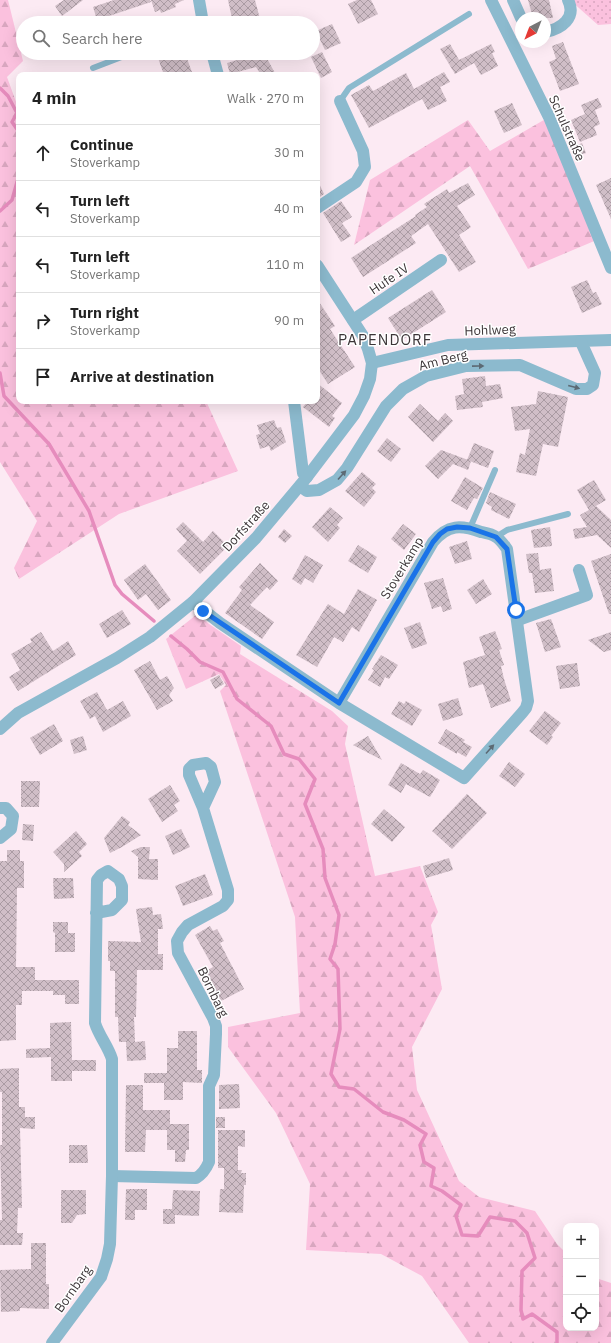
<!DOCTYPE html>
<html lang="en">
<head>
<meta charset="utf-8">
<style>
  :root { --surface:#fff; --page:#f2f2f2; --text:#222; --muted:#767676; --line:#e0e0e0 }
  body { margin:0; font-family:"IBM Plex Sans",sans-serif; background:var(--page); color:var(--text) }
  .controls { position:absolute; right:12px; bottom:12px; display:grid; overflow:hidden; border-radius:8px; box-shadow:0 4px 16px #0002 }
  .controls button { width:36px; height:36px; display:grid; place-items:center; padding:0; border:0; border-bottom:1px solid var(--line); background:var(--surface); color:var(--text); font:20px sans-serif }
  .compass { position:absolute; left:515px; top:12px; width:36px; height:36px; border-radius:50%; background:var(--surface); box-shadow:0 4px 16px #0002; rotate:222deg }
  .stop { position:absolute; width:12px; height:12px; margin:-9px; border:3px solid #1a73e8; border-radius:50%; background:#fff }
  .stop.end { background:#1a73e8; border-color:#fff; box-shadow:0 1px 4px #0008 }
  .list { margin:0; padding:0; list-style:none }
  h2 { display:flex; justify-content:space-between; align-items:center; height:52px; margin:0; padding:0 16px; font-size:17px }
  h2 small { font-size:13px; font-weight:400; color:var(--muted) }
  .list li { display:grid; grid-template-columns:26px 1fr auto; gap:12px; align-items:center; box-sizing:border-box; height:56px; padding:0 16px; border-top:1px solid var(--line) }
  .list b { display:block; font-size:15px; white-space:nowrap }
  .list p { margin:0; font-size:13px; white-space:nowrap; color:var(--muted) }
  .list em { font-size:13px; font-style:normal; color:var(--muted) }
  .icon { flex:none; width:22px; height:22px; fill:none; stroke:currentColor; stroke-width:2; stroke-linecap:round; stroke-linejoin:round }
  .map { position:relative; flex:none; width:611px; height:1343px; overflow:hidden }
  .search { position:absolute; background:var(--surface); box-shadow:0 4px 16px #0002; left:16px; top:16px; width:304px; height:44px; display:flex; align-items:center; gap:10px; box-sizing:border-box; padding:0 14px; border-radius:22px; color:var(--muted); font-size:15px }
  .panel { position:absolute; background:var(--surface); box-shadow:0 4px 16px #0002; left:16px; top:72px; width:304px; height:332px; border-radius:8px }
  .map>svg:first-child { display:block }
  .grass { fill:url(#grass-dots) }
  .forest { fill:url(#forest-firs) }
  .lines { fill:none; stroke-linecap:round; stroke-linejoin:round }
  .stream { stroke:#e68cbd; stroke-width:3.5 }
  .building { fill:url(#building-cross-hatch) }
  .service { stroke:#8cbace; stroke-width:6 }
  .minor { stroke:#8cbace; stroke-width:12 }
  .oneway { fill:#5c6a74 }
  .route { stroke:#1a73e8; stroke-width:5 }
  .labels { text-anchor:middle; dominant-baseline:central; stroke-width:3; stroke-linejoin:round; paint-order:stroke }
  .street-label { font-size:13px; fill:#3c3538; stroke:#fff }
  .quarter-label { font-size:15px; letter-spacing:1px; fill:#3c3538; stroke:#fff }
</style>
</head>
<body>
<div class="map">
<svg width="611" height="1343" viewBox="0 0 611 1343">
  <defs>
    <pattern id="grass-dots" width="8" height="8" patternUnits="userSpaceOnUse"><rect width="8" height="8" fill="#fbc1de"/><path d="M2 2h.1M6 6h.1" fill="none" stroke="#d8a6bf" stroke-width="1.8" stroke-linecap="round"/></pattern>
    <pattern id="forest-firs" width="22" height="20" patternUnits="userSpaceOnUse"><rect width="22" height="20" fill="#fbc1de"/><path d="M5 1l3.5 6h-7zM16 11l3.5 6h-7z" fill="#d8a6bf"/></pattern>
    <pattern id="building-cross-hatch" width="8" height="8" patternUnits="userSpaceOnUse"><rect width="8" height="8" fill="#d0bec7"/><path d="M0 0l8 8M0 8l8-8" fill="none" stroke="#aa9ba3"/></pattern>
  </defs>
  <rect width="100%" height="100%" fill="#fceaf3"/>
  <!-- grass -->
  <path class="grass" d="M570,0H611V24L598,25Z"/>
  <!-- forest -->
  <g class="forest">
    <path d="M0,0H8L23,61L7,77L19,110V401H206L238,471L119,514L19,579L14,568L37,521L0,462Z"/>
    <path d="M549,117L599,239L528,269L470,166L354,245L370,180L468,120L490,151Z"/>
    <path d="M196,615L241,646L240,654L332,711L348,726L345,744L375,876L420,866L438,912L431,925L442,989L412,1047L417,1090L459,1181L479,1197L535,1211L557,1244L566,1253V1328H596V1278L611,1283V1343H469L422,1276L381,1254L306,1250L310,1184L276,1113L228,1047V1027L300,1013L295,917L220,691L226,685L219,674L186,689L166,639Z"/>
  </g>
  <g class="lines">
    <!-- stream -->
    <g class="stream">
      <path d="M0,88L8,96L17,113L12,122L19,132"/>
      <path d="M0,211L12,200L19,175"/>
      <path d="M0,373L4,396L49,444L89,511L115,585L122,594L154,621"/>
      <path d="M171,636L187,649L200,662L223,672L237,699L271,726L284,754L299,759L315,779L305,804L323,849L325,878L339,915L335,944L330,959L338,969L340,1029L331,1074L339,1087L354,1089L383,1112L404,1120L426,1134L420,1145L424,1162L434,1168L431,1186L442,1191L461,1205L456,1216L462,1235L478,1236L490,1217L515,1221L527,1233L535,1258L522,1271L521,1310L523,1319L532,1314L557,1332V1343"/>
    </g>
  </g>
  <!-- building -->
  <g class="building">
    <path d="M64,0H83L62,16L55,6Z"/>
    <path d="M114,0H150L151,2L97,20L93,7Z"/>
    <path d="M151,0H184L175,4L176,7L161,13L160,10L155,12Z"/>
    <path d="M228,0H255L261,23H233Z"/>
    <path d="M357,0H371L378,14L358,24L348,4Z"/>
    <path d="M528,0H549L553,18H540L538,12L532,14Z"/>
    <path d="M332,24L341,43L325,50L316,31Z"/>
    <path d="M563,42L579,84L560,91L549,62L556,59L552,46Z"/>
    <path d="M450,44L459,60L491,44L495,52L492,53L498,66L481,75L474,63L455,74L440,49Z"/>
    <path d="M322,52L332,72L321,78L311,57Z"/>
    <path d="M163,53H185L193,75H164L157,55Z"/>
    <path d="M240,53H264L276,75H261L256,67L230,74L227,63L241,59Z"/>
    <path d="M444,72L450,82L440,87L447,101L428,110L422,99L369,128L351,95L369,85L373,91L406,73L414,89Z"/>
    <path d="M598,98L602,107L595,110L600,124L594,127L597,135L580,142L571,120L585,114L581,105Z"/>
    <path d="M512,103L522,125L504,133L494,111Z"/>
    <path d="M582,143L586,153L577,156L573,147Z"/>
    <path d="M611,178V219L596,185Z"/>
    <path d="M317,179L324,194L317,199Z"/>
    <path d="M468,183L475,195L457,206L471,227L459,235L476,262L459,272L428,224L411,236L416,243L363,277L351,258L416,216L415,215L427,207L424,204L447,189L449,193Z"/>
    <path d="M341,201L352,217L342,223L351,236L341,242L323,213Z"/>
    <path d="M587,280L593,293L596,292L602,304L582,313L571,287Z"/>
    <path d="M432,290L446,312L402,340L388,318Z"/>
    <path d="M317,299L335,326L330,329L355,367L328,384L317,367Z"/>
    <path d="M485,376L486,386L500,384L503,398L482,402L483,407L457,410L455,396L464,394L462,379Z"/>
    <path d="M317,383L342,403L332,416L335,418L329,427L303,407L308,401H317Z"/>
    <path d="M538,391L568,397L558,447L543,444L536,476L516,472L520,453L525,455L530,429L515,431L511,407L536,404Z"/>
    <path d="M420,404L438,421L445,413L453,421L433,442L408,417Z"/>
    <path d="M274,420L277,428L281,427L286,442L271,451L269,446L260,449L256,435L260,434L257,425Z"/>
    <path d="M387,438L401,449L391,462L377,451Z"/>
    <path d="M474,443L494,451L488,468L467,460Z"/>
    <path d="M441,450L471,461L468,470L453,464L438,479L425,466Z"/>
    <path d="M362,472L376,484L372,488L376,492L364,507L345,491Z"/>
    <path d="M465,477L483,488L477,499L474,498L467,510L451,501Z"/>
    <path d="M594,480L606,500L589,510L577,490Z"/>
    <path d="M490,492L516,504L509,519L491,510L492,507L486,503Z"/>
    <path d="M596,506L611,520V548L597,535L575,539L573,529L587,527L580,515Z"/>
    <path d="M330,507L343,518L337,525L340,528L328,542L312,527Z"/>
    <path d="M183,522L203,542L213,531L228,546L200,574L177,551L187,541L176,529Z"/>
    <path d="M403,524L416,534L404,550L391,539Z"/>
    <path d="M550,527L552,546L534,548L531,530Z"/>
    <path d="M284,529L292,536L285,543L278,537Z"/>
    <path d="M467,541L472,559L455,564L449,547Z"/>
    <path d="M358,545L377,557L368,573L348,561Z"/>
    <path d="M538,553L540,570L551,568L554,591L535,593L532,573H529L526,554Z"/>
    <path d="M611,554V614H609L591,561Z"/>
    <path d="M305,555L323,565L313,583L305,578L301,585L292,579Z"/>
    <path d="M260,563L278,581L270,590L267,587L250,605L274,622L262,639L225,613L242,590L239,587Z"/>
    <path d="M145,564L171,600L158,610L146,594L138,600L124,580Z"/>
    <path d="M443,578L452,609L443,612L441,606L432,609L424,583Z"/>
    <path d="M483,579L492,594L476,604L467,590Z"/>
    <path d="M358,589L377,600L359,632L352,627L343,642L334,637L317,667L296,655L328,604L344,614Z"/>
    <path d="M122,610L131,624L107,638L99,624Z"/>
    <path d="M551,619L561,647L545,652L536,623Z"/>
    <path d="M420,622L427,644L412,649L404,628Z"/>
    <path d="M495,631L502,649L499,650L504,665L501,666L504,679L511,701L491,708L483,684L469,688L463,662L485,655L479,637Z"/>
    <path d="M41,632L53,651L68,641L76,655L18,691L9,677L20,670L11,654L32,642L30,639Z"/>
    <path d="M611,632V650L604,652L588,640Z"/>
    <path d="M381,655L398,665L389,679L385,677L380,687L368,680L374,670L372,669Z"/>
    <path d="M150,661L160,680L167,676L174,688L169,695L173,701L157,710L134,670Z"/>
    <path d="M577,663L580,686L560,689L556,666Z"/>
    <path d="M219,675L224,684L215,689L210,680Z"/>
    <path d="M97,692L107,710L123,701L131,716L103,732L95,716L90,719L80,701Z"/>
    <path d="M458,698L463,715L443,721L438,704Z"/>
    <path d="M399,701L404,704L406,701L422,710L412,726L391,714Z"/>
    <path d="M545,711L561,723L551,736L553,737L547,745L529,731Z"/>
    <path d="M54,724L63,741L40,755L30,738Z"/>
    <path d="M446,729L465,740L463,742L472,747L466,757L457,752V754L438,743Z"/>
    <path d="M83,736L87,750L74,754L70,740Z"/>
    <path d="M368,736L382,760L353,745Z"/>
    <path d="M509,762L525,774L515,787L499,776Z"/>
    <path d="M401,763L420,774L423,770L440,780L430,797L406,784L401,793L388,785Z"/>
    <path d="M21,781H40L39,807H21Z"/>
    <path d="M170,785L180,801L174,805L178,811L162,822L148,799Z"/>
    <path d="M467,794L487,813L452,849L432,831Z"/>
    <path d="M384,809L405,827L392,842L371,824Z"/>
    <path d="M122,816L130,822L128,825L141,835L122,847L110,853L104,838Z"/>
    <path d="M23,824L34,825L33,841L22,840Z"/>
    <path d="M181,829L190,847L173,855L165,836Z"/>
    <path d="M76,831L87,844L79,852L82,856L64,872V864L53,852Z"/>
    <path d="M141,847H150L149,859H158V880L138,879V857L131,851Z"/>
    <path d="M7,850H20V861H24V888H17L16,967H35V980H79V1004H65V995H53V991H22V1005H16V1040L0,1041V861H7Z"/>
    <path d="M449,858L453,870L426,878L423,866Z"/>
    <path d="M205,874L213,895L183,906L175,886Z"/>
    <path d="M53,878H73L74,898L54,899Z"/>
    <path d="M152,907L153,915L161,914L163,929H158V954H163V970H137L136,1017H134L135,1042L145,1041L146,1060L127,1061L126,1042H119L118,1017H115V971H110V961H108V941L141,942L136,909Z"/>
    <path d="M53,922H68V933H75V952H55V933L53,932Z"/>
    <path d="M210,926L213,931L217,929L224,941L220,943L244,989L221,1001L206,971L213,967L195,935Z"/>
    <path d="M71,1022L72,1060H96V1071H72V1081H51V1057L26,1058V1049L50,1048V1023Z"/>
    <path d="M178,1031H197V1070H202V1083L183,1082V1100H164V1083H144V1073H167V1048H178Z"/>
    <path d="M19,1068V1107H25V1117H35V1129L20,1128L22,1208H18L17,1233H23L22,1245H0V1220H2L0,1145H2V1092H0V1069Z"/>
    <path d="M239,1084L240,1108L219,1109V1085Z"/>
    <path d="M126,1085H143V1110H170V1124H189V1150H186L185,1162H175V1150H167V1130H146L145,1152H125Z"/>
    <rect x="216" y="1117" width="9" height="11"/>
    <path d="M218,1130H245V1147L238,1146V1170H242L241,1173H246V1185H244L243,1213L219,1212L220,1189H224V1168H218Z"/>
    <path d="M69,1145H87L88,1163H69Z"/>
    <path d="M126,1189H147V1210H135V1220H125Z"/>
    <path d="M61,1190H86V1214L77,1215L72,1223H61Z"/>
    <path d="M173,1190L200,1191L199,1216L175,1215V1224H163V1209H172Z"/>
    <path d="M31,1243H46V1284H49V1309L20,1308V1311L1,1312L0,1270L31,1269Z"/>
  </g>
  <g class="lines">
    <!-- service -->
    <g class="service">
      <path d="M93,68L132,53"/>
      <path d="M340,101L349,88L469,14"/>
      <path d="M470,528L495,470"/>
      <path d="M496,537L507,530L568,514"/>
    </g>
    <!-- minor -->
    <g class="minor">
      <path d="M199,0L203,23"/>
      <path d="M491,0L549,117L611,268"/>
      <path d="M513,0L521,18"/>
      <path d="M545,32C561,29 577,18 568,0"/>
      <path d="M212,53L218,75"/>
      <path d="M317,208L356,182L365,167L363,151L340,101"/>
      <path d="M353,320L441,260"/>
      <path d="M372,363L448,345L611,340"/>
      <path d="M294,401L303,473L307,477"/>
      <path d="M300,486L307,491L319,490L337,480L347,468L386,406L403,389L426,376L466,366L520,365L576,389H587L593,385L595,373L581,342"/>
      <path d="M193,602L220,623L339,703L464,778L522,713L526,708L528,701L507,549C504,545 500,539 496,537C492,534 486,533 481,532C461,525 448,524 433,542L339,703"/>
      <path d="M518,620L587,595L579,570"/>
      <path d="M0,729L18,713L117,658L150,637L193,602L256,538L307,477L354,415L364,396L370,379L372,363L368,349L363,336L317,265"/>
      <path d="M0,808H6L13,816L11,829L0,838"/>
      <path d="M112,1176L196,1178C203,1174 206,1169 209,1162V1086L214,1075L216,1034V1026L213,1018L178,953L177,941L182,932L188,925L223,906L228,900V890L203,808L189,775V769L193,765L206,763L211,767L215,782L203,808"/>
      <path d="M52,1343L101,1277L107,1259L110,1244L112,1176V1059C108,1046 99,1036 95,1023L97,880L101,875L108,871L119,879L122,886V900L112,910L96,913"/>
    </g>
  </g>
  <!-- one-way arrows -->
  <defs><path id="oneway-solid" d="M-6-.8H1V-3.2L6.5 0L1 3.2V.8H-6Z"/></defs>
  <g class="oneway">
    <use href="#oneway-solid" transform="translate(478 366) rotate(-1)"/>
    <use href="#oneway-solid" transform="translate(574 387) rotate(15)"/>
    <use href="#oneway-solid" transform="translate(342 475) rotate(-48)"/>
    <use href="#oneway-solid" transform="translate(490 749) rotate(-48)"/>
  </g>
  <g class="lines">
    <!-- route -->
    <path class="route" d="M203,611L339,703L433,542L440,534L447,529L457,527L470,528L496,537L507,549L516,610"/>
  </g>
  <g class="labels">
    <!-- street labels -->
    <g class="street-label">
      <text transform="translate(567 128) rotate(66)">Schulstraße</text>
      <text transform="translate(389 279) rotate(-34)">Hufe IV</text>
      <text transform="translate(490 330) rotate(-2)">Hohlweg</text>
      <text transform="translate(443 360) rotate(-14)">Am Berg</text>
      <text transform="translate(246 526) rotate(-48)">Dorfstraße</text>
      <text transform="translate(402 568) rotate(-59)">Stoverkamp</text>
      <text transform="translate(213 992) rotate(64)">Bornbarg</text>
      <text transform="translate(73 1289) rotate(-55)">Bornbarg</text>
    </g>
    <!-- quarter labels -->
    <g class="quarter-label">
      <text x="385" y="339">PAPENDORF</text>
    </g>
  </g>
</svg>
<div class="controls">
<button>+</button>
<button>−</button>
<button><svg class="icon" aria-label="locate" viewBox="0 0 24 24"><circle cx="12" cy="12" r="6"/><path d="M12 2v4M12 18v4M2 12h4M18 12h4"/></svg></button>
</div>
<svg class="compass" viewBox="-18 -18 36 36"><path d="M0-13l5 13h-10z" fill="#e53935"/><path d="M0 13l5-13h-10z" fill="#767676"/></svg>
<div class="stop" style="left:516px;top:610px"></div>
<div class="stop end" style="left:203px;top:611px"></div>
<div class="search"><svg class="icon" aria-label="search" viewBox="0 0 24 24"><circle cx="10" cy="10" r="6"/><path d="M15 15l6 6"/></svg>Search here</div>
<section class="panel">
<h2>4 min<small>Walk · 270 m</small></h2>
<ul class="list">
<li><svg class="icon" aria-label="ahead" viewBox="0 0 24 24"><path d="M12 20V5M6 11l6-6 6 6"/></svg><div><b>Continue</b><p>Stoverkamp</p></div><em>30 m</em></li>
<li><svg class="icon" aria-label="left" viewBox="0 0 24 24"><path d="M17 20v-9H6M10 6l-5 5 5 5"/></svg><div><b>Turn left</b><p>Stoverkamp</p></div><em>40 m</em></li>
<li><svg class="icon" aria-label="left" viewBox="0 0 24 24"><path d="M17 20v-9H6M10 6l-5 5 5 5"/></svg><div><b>Turn left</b><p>Stoverkamp</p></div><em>110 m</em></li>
<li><svg class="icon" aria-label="right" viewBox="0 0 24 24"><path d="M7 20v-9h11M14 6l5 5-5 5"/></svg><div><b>Turn right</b><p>Stoverkamp</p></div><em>90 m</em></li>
<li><svg class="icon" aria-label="arrive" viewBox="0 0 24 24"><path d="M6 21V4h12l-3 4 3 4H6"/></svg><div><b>Arrive at destination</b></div></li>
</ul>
</section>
</div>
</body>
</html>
